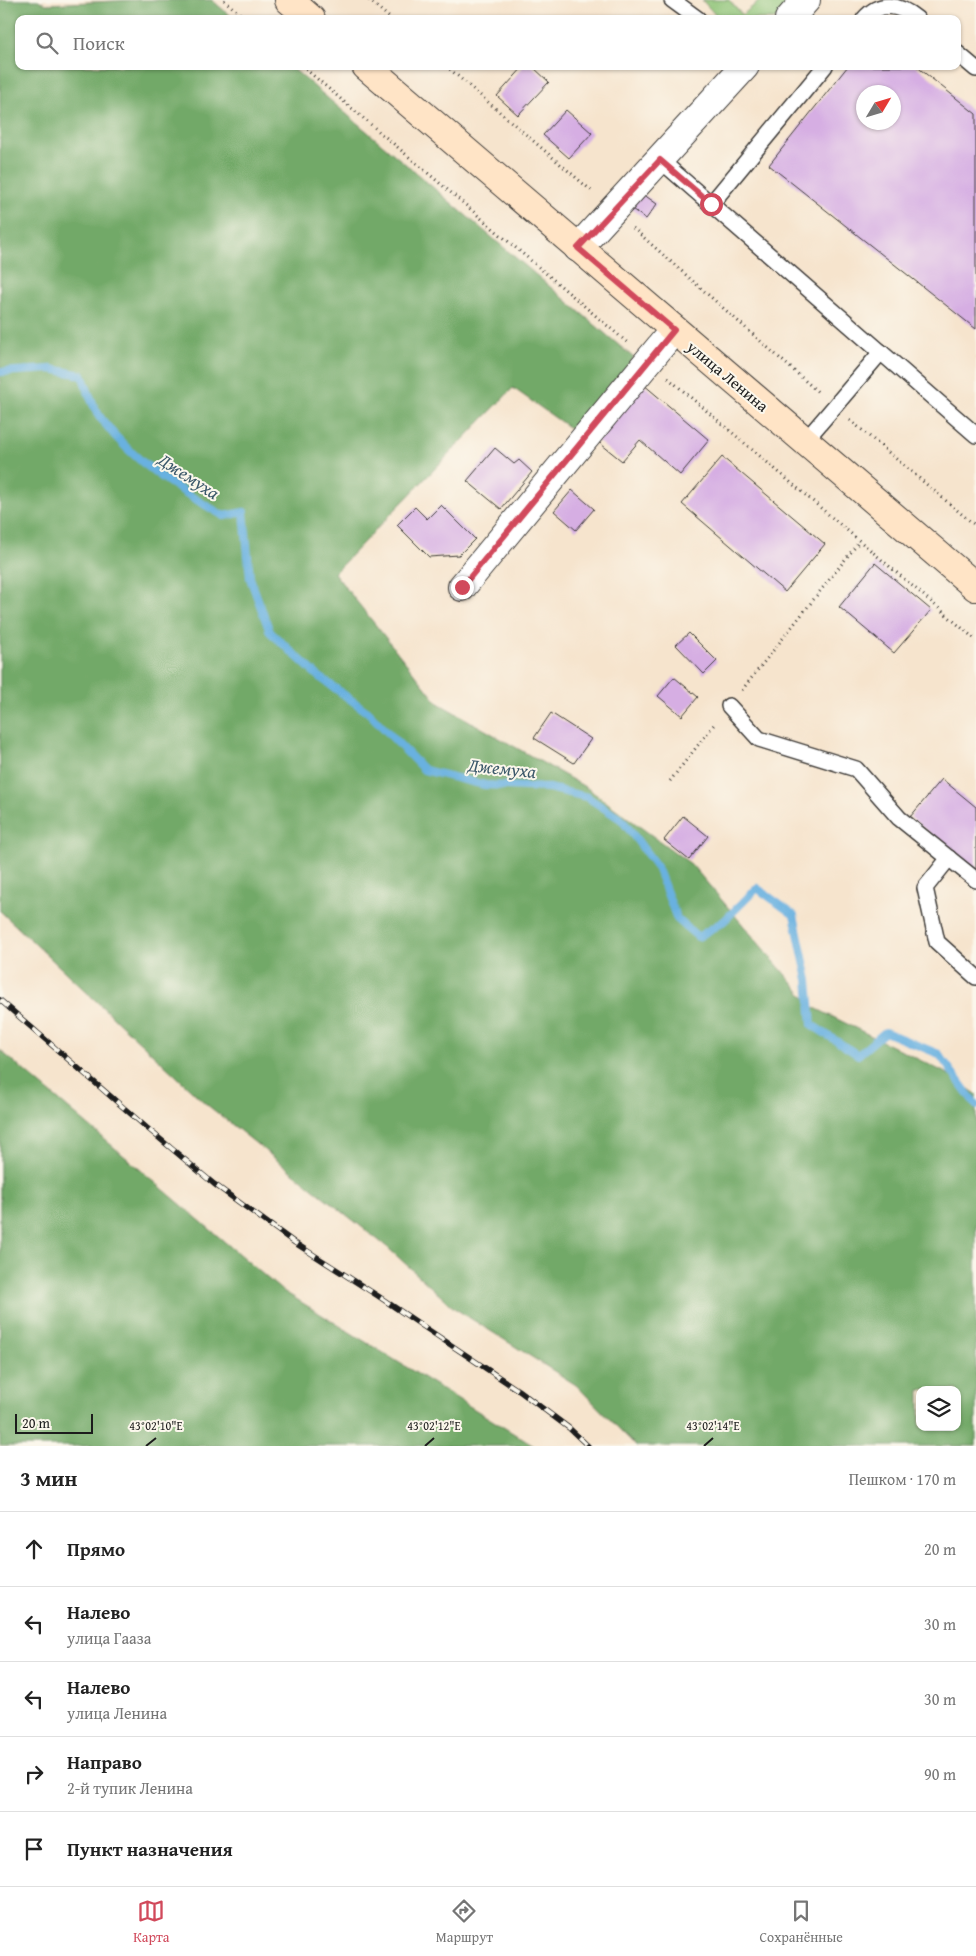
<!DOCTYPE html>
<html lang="ru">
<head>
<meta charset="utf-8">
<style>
  :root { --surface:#fff; --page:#f6f6f6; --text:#222; --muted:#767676; --line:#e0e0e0; --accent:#d1495b }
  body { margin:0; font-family:"Gentium Book Plus",serif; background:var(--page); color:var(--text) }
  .controls { position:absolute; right:15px; bottom:15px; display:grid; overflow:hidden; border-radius:10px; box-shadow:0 1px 4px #0004 }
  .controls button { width:45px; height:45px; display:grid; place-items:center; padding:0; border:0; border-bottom:1px solid var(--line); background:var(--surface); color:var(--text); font:25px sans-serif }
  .compass { position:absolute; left:856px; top:85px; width:45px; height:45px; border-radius:50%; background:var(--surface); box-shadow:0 1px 4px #0004; rotate:52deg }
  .scale { position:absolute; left:15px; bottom:12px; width:78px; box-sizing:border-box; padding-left:5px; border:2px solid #1c1c1c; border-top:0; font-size:14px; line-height:18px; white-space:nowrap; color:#1c1c1c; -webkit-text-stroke:4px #fbf7ec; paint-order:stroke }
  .stop { position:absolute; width:15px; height:15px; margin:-11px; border:4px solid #d1495b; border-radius:50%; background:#fff }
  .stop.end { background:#d1495b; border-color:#fff; box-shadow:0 1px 5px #0008 }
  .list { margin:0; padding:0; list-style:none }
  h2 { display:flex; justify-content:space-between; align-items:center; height:65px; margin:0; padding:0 20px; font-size:21px }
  h2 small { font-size:16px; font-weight:400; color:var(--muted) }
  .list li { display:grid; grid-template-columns:32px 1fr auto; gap:15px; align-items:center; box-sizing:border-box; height:75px; padding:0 20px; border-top:1px solid var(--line) }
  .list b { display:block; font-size:19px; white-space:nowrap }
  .list p { margin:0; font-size:16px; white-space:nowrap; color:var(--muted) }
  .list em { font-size:16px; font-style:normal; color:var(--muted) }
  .icon { flex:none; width:28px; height:28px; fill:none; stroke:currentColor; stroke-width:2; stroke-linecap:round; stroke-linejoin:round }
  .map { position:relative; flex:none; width:976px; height:1446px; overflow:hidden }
  .search { position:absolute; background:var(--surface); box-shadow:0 1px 4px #0004; left:15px; right:15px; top:15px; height:55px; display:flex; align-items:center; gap:12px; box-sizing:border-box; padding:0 18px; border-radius:10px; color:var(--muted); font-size:19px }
  .sheet { height:440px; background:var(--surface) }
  nav { display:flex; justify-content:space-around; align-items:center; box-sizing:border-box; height:70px; border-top:1px solid var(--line); background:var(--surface); font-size:14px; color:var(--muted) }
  nav a { display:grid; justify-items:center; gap:2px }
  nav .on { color:var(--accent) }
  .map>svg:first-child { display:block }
  .green { fill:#8dc376; stroke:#547049 }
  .forest { fill:#72a967; stroke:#476242; fill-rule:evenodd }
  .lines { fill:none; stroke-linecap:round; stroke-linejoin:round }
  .stream { stroke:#69b1e0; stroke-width:8 }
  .building { fill:#d6aee3; fill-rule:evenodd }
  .lane-casing { stroke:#3d3a37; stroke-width:18 }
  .street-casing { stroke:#3d3a37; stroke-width:30 }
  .secondary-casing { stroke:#3d3a37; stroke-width:30 }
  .path { stroke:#3d3a37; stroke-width:3; stroke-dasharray:1 4; stroke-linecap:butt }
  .lane { stroke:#fff; stroke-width:15 }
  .street { stroke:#fff; stroke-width:28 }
  .secondary { stroke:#ffe4c6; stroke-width:28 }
  .rail-casing { stroke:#1c1c1c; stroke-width:5.5 }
  .rail { stroke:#fbf7ec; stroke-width:4; stroke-dasharray:11; stroke-linecap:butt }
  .route { stroke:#d1495b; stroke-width:6 }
  .ticks { fill:none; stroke:#1c1c1c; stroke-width:2 }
  .labels { text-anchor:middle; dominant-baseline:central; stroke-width:4; stroke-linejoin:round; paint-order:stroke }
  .street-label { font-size:16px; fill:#1c1c1c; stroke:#fbf7ec }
  .water-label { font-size:18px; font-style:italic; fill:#3b586a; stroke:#fbf7ec }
  .ticks-label { font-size:12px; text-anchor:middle; fill:#1c1c1c; stroke:#fbf7ec; stroke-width:4; stroke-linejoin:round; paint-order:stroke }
</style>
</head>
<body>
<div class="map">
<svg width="976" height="1446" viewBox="0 0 976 1446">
  <rect width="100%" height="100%" fill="#fbf7ec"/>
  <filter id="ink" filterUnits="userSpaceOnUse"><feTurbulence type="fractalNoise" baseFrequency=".02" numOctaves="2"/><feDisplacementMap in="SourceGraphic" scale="10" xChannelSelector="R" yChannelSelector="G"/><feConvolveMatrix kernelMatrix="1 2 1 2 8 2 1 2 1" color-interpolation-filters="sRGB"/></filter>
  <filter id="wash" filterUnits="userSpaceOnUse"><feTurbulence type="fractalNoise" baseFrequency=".0096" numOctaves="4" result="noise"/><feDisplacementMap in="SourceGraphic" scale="20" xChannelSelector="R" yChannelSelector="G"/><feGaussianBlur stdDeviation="1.12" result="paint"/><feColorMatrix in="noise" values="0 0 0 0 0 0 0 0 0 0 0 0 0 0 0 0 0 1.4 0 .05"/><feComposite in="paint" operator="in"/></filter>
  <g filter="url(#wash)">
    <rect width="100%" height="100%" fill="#f6e4cd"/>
    <!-- green -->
    <path class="green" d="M702,0H729L742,15L761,0H794L775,19H719Z"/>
    <!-- forest -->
    <g class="forest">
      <path d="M0,0H38L46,4L138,0H212L234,19H19V66H290L634,358L571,429L513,388L334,573L438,703L587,788L691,864L813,1007L948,1074L976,1094V1446H636L576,1385L454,1308L387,1247L206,1104L0,911ZM920,1390H957V1427H920Z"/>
      <path d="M0,1050L280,1289L534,1446H0Z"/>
    </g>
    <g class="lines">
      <!-- stream -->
      <path class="stream" d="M0,372L51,369L82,375C88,390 93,409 103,421C134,463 179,490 224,516L244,512L250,578L270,632L317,675L369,713L424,770L485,785L549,788L587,797L622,820L657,867L677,919L698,937L724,921L757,888L794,915L808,980L812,1025L858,1055L885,1032L939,1054L976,1105"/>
    </g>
    <g id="blocks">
      <!-- building -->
      <g class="building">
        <path d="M524,66H532L549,82L518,115L497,96Z"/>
        <path d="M848,66H916L976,114V329L769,165ZM864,92H894V122H864Z"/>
        <path d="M566,110L592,133L569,158L543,135Z"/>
        <path d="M640,192L657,204L646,219L629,207Z"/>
        <path d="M643,384L709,440L680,475L640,440L622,461L596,440Z"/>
        <path d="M495,448L514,464L519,460L532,472L501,509L467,481Z"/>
        <path d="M722,457L825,544L785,592L682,504Z"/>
        <path d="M572,490L594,509L576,530L554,511Z"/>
        <path d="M441,505L475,539L459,555L429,557L397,525L415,507L427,519Z"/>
        <path d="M875,563L931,610L894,653L839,607Z"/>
        <path d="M689,633L717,661L704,674L676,645Z"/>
        <path d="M674,677L698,697L682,716L658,696Z"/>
        <path d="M551,713L591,739L574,763L534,738Z"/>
        <path d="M942,779L976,807V871L910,817Z"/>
        <path d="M683,816L708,836L689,860L664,840Z"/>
      </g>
    </g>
  </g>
  <g filter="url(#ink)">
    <use href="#blocks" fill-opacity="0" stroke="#3d3a37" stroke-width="1"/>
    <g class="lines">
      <!-- lane casing -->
      <g class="lane-casing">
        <g id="lane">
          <path d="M672,0L698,19"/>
          <path d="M864,19C880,0 899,4 917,19"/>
          <path d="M957,53L976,69"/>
          <path d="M659,159L976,435"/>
          <path d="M711,204L825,66"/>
          <path d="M805,441L881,352"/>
          <path d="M729,706L759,739L856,769L899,818L976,880"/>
          <path d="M949,858L925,888L937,942L976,977"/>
        </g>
      </g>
      <!-- street casing -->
      <g class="street-casing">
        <g id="street">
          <path d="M789,19L806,0"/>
          <path d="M578,248L745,66"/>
          <path d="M462,587L674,330"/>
        </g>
      </g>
      <!-- secondary casing -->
      <g class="secondary-casing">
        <g id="secondary">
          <path d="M289,0L311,19"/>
          <path d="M366,66L976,587"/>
        </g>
      </g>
      <!-- path -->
      <g class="path">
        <path d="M224,0L246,19"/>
        <path d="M369,0L391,19"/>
        <path d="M302,66L629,344"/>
        <path d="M446,66L593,192"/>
        <path d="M633,228L819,393"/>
        <path d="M668,378L976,640"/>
        <path d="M850,420L976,526"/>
        <path d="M742,690L859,542"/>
        <path d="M670,781L716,722"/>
      </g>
      <!-- lane -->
      <use href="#lane" class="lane"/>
      <!-- street -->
      <use href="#street" class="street"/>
      <!-- secondary -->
      <use href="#secondary" class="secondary"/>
      <!-- rail casing -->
      <g class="rail-casing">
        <path id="rail" d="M0,1000L147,1128L214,1184L295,1243L378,1296L518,1390L569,1428L588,1446"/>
      </g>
      <!-- rail -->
      <use href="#rail" class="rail"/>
    </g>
  </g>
  <g class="lines" filter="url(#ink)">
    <!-- route -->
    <path class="route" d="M462,587L674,330L578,248L660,160L711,204"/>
  </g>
  <!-- ticks -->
  <path class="ticks" d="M146,1446L156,1438M425,1446L434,1438M704,1446L713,1438"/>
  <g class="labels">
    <!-- street labels -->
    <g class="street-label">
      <text transform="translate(728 376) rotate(40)">улица Ленина</text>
    </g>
    <!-- water labels -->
    <g class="water-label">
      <text transform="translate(189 476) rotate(33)">Джемуха</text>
      <text transform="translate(502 768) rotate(6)">Джемуха</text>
    </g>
  </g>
  <g class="ticks-label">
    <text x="156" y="1430">43°02'10"E</text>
    <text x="434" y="1430">43°02'12"E</text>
    <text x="713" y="1430">43°02'14"E</text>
  </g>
</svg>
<div class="controls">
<button><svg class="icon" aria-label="layers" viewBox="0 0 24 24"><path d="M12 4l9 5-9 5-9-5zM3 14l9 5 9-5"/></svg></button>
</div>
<svg class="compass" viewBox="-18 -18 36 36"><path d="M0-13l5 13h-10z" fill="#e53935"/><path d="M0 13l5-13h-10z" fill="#767676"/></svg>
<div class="scale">20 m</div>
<div class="stop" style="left:711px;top:204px"></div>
<div class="stop end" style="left:462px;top:587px"></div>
<div class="search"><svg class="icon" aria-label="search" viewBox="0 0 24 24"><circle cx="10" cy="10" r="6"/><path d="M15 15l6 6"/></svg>Поиск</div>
</div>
<section class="sheet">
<h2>3 мин<small>Пешком · 170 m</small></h2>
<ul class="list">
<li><svg class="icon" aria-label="ahead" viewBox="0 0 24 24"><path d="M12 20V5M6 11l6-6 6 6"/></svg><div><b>Прямо</b></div><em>20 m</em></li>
<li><svg class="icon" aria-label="left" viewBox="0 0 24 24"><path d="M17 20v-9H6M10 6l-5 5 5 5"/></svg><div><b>Налево</b><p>улица Гааза</p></div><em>30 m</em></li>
<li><svg class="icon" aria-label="left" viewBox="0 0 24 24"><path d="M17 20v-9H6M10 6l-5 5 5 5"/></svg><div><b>Налево</b><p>улица Ленина</p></div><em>30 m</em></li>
<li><svg class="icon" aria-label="right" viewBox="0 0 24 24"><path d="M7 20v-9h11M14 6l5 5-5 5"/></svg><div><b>Направо</b><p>2-й тупик Ленина</p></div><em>90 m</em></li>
<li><svg class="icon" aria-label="arrive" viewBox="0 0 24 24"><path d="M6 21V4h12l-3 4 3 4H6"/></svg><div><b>Пункт назначения</b></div></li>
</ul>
</section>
<nav>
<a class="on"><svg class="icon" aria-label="map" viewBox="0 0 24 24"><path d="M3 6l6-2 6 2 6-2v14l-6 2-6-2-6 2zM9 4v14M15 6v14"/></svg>Карта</a>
<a><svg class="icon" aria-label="directions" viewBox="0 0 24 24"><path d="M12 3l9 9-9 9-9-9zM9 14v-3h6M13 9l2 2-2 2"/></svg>Маршрут</a>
<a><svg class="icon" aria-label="saved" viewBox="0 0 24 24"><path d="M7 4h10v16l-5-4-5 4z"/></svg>Сохранённые</a>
</nav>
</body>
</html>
